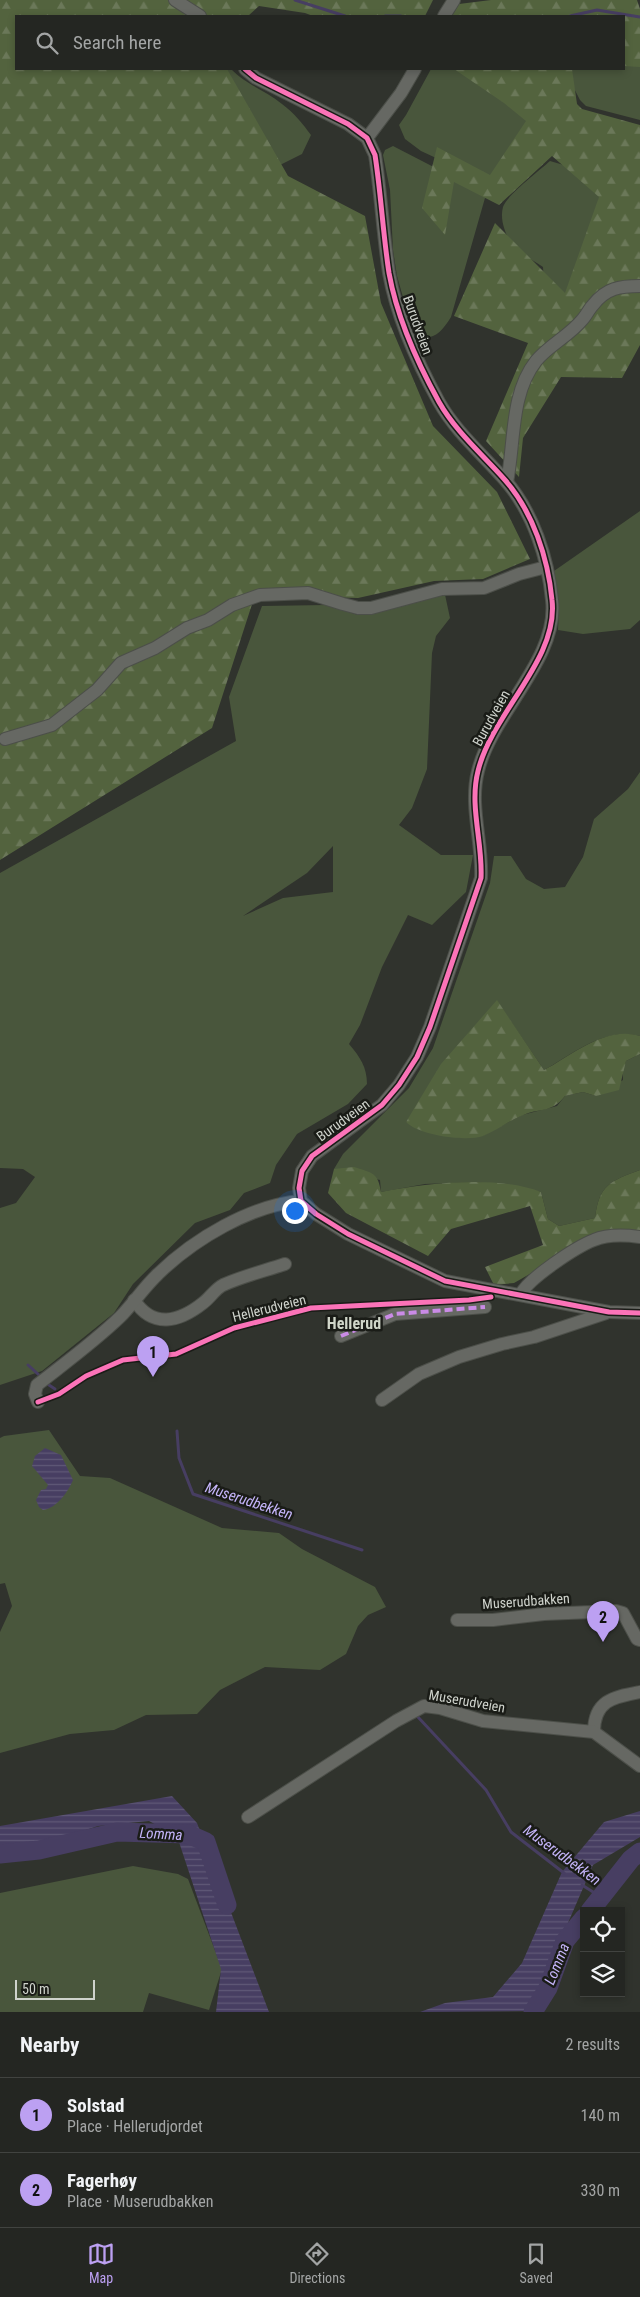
<!DOCTYPE html>
<html lang="en">
<head>
<meta charset="utf-8">
<style>
  :root { --surface:#242622; --page:#30322f; --text:#f1f3f6; --muted:#a3a5a5; --line:#414340; --accent:#bca0f2 }
  body { margin:0; font-family:"Roboto Condensed",sans-serif; background:var(--page); color:var(--text) }
  .controls { position:absolute; right:15px; bottom:15px; display:grid; overflow:hidden; border-radius:0px; box-shadow:0 2px 8px #0003 }
  .controls button { width:45px; height:45px; display:grid; place-items:center; padding:0; border:0; border-bottom:1px solid var(--line); background:var(--surface); color:var(--text); font:25px sans-serif }
  .scale { position:absolute; left:15px; bottom:12px; width:80px; box-sizing:border-box; padding-left:5px; border:2px solid #cfd3cc; border-top:0; font-size:14px; line-height:18px; white-space:nowrap; color:#cfd3cc; -webkit-text-stroke:4px #1a1c17; paint-order:stroke }
  .you { position:absolute; left:294px; top:1210px; width:18px; height:18px; margin:-12px; border:4px solid #fff; border-radius:50%; background:#1a73e8; box-shadow:0 0 0 8px #1a73e833 }
  .badge { display:grid; place-items:center; width:32px; height:32px; border-radius:50%; background:var(--accent); color:#111; font-size:16px; font-weight:700 }
  .pin { position:absolute; translate:-50% -41px; filter:drop-shadow(0 1px 2px #0008) }
  .pin::after { content:''; position:absolute; top:26px; width:18px; height:15px; background:inherit; clip-path:polygon(0 0,100% 0,50% 100%) }
  .list { margin:0; padding:0; list-style:none }
  h2 { display:flex; justify-content:space-between; align-items:center; height:65px; margin:0; padding:0 20px; font-size:21px }
  h2 small { font-size:16px; font-weight:400; color:var(--muted) }
  .list li { display:grid; grid-template-columns:32px 1fr auto; gap:15px; align-items:center; box-sizing:border-box; height:75px; padding:0 20px; border-top:1px solid var(--line) }
  .list b { display:block; font-size:19px; white-space:nowrap }
  .list p { margin:0; font-size:16px; white-space:nowrap; color:var(--muted) }
  .list em { font-size:16px; font-style:normal; color:var(--muted) }
  .icon { flex:none; width:28px; height:28px; fill:none; stroke:currentColor; stroke-width:2; stroke-linecap:round; stroke-linejoin:round }
  .map { position:relative; flex:none; width:640px; height:2012px; overflow:hidden }
  .search { position:absolute; background:var(--surface); box-shadow:0 2px 8px #0003; left:15px; right:15px; top:15px; height:55px; display:flex; align-items:center; gap:12px; box-sizing:border-box; padding:0 18px; border-radius:0px; color:var(--muted); font-size:19px }
  .sheet { height:215px; background:var(--surface) }
  nav { display:flex; justify-content:space-around; align-items:center; box-sizing:border-box; height:70px; border-top:1px solid var(--line); background:var(--surface); font-size:14px; color:var(--muted) }
  nav a { display:grid; justify-items:center; gap:2px }
  nav .on { color:var(--accent) }
  .map>svg:first-child { display:block }
  .grass { fill:#49563c; fill-rule:evenodd }
  .forest { fill:url(#forest-firs) }
  .water { fill:url(#water-rules) }
  .lines { fill:none; stroke-linecap:round; stroke-linejoin:round }
  .stream { stroke:#473e62; stroke-width:3 }
  .river { stroke:#473e62; stroke-width:19 }
  .minor-casing { stroke:#4c4f49; stroke-width:14 }
  .minor { stroke:#666863; stroke-width:12 }
  .quiet { stroke:#ca8be6; stroke-width:4; stroke-dasharray:8 4; stroke-linecap:butt }
  .cycleway-casing { stroke:#1a1c17; stroke-width:8 }
  .cycleway { stroke:#fb73b8; stroke-width:5 }
  .labels { text-anchor:middle; dominant-baseline:central; stroke-width:5; stroke-linejoin:round; paint-order:stroke }
  .street-label { font-size:14px; fill:#cfd3cc; stroke:#1a1c17 }
  .water-label { font-size:15px; font-style:italic; fill:#c5b5fa; stroke:#1a1c17 }
  .quarter-label { font-size:16px; font-weight:bold; fill:#d1d7ca; stroke:#1a1c17 }
</style>
</head>
<body>
<div class="map">
<svg width="640" height="2012" viewBox="0 0 640 2012">
  <defs>
    <pattern id="forest-firs" width="22" height="20" patternUnits="userSpaceOnUse" patternTransform="scale(1.25)"><rect width="22" height="20" fill="#53633e"/><path d="M5 1l3.5 6h-7zM16 11l3.5 6h-7z" fill="#6b7859"/></pattern>
    <pattern id="water-rules" width="6" height="5" patternUnits="userSpaceOnUse" patternTransform="scale(1.25)"><rect width="6" height="5" fill="#473e62"/><path d="M0 2.5h6" fill="none" stroke="#605977"/></pattern>
  </defs>
  <rect width="100%" height="100%" fill="#30332d"/>
  <!-- grass -->
  <g class="grass">
    <path d="M624,40L640,51V120L586,106L580,100L564,69H624Z"/>
    <path d="M184,69H231C248,86 265,90 282,104C294,113 303,124 311,135L302,154L276,167Z"/>
    <path d="M431,69H457L535,121L496,179L477,177L421,151L405,139L399,125L406,115Z"/>
    <path d="M393,146L484,193L485,198L451,317C442,331 436,340 418,337L412,329L397,276L393,250L390,190L383,155L385,150Z"/>
    <path d="M550,161L567,166L602,186L573,305L544,287L543,267C535,261 524,256 517,250C507,240 499,221 503,207C507,195 539,171 550,161Z"/>
    <path d="M640,511V620L630,629L583,634L558,630L559,604L554,571Z"/>
    <path d="M444,590L450,618L436,636L432,653L427,769L412,808L399,825L441,855H473L466,892L432,925L408,915L382,967L360,1025L349,1044C360,1057 367,1067 367,1084L348,1104L297,1134L276,1165L270,1183L244,1193L230,1210L195,1223L133,1284L114,1313L42,1371L0,1385V1208L16,1203L35,1177L23,1169L0,1168V873L236,741L229,697L262,606L326,605L358,615L407,604ZM333,846V892L283,898L243,916L307,873Z"/>
    <path d="M640,772V1036C606,1026 572,1054 544,1070L497,1001L406,1122L482,1136L522,1115L557,1106L565,1096L583,1092L596,1096L623,1080V1070L626,1061L640,1054V1170C611,1181 599,1184 595,1218L559,1226L548,1219L541,1192L477,1182L425,1184L381,1192L380,1180L334,1169L343,1154L409,1088L433,1048L490,883L494,856H511L526,879L544,889L565,887L583,857L594,819L628,789Z"/>
    <path d="M49,1430L80,1476L110,1478L222,1528L279,1533L302,1549L375,1587L386,1607L368,1615L358,1626L346,1654L320,1670L265,1667L220,1690L197,1714L146,1715L114,1730L70,1734L0,1753V1632L12,1606L5,1583L0,1584V1438L4,1436Z"/>
    <path d="M133,1866L178,1874L188,1879L222,1969L209,2010L149,1993L143,2012H0V1893Z"/>
  </g>
  <!-- forest -->
  <g class="forest">
    <path d="M0,0H433L425,16H313L305,13L259,6L248,16H16V69H227L288,176L365,216L381,303L433,426L497,492L530,559L483,579L434,581L358,598L255,595L212,728L0,860Z"/>
    <path d="M491,0H637L640,9V67L624,66V16H452L459,4Z"/>
    <path d="M454,69H572L577,104L582,109L640,125V345L622,378L561,377L523,438L519,477L486,441L528,343L454,316L495,223L565,293L599,197L552,156L499,205L454,182L445,235L422,208L437,147L490,175L526,121L504,103Z"/>
    <path d="M497,1000L544,1070C572,1055 606,1025 640,1036V1054L626,1061L619,1090L596,1096L583,1092L565,1096C551,1114 540,1107 521,1116C508,1121 496,1131 483,1136C465,1142 419,1135 406,1122L441,1064Z"/>
    <path d="M354,1167C372,1173 378,1172 381,1192C426,1183 498,1175 541,1192L548,1219L559,1226L595,1218C599,1184 611,1181 640,1170V1233L603,1232L514,1283L494,1285L485,1267L543,1245L530,1206L451,1229L428,1256L346,1213L328,1193L334,1169Z"/>
  </g>
  <!-- water -->
  <g class="water">
    <path d="M45,1448L61,1455L73,1480C68,1492 57,1508 43,1510L39,1507L36,1500L41,1490L46,1489L48,1485L32,1466L35,1456Z"/>
    <path d="M172,1796L197,1823L269,2012H216L221,1969L177,1836L149,1821L98,1826L34,1847L0,1849V1826Z"/>
    <path d="M640,1811V1837L593,1865L530,2011L420,2012L445,2003L493,1997L522,1963L562,1872L604,1822Z"/>
  </g>
  <g class="lines">
    <!-- stream -->
    <g class="stream">
      <path d="M295,0L345,16"/>
      <path d="M385,16H401"/>
      <path d="M570,16L597,10L640,17"/>
      <path d="M28,1365L39,1375"/>
      <path d="M49,1385L55,1389"/>
      <path d="M177,1431L179,1458L193,1494L362,1550"/>
      <path d="M417,1716L486,1790L511,1832L564,1873"/>
      <path d="M582,1885L601,1897"/>
    </g>
    <!-- river -->
    <g class="river">
      <path d="M0,1854L39,1850L117,1832L188,1834L206,1842L227,1905"/>
      <path d="M590,1911L631,1859L640,1852"/>
      <path d="M533,2012L548,1988L565,1941L584,1918"/>
    </g>
    <!-- minor casing -->
    <g class="minor-casing">
      <g id="minor">
        <path d="M175,0L200,16"/>
        <path d="M444,16L454,0"/>
        <path d="M245,69L256,78L348,124L367,138L375,155C381,194 383,234 389,273C397,318 417,362 439,402C456,432 482,454 505,480C533,512 548,558 552,600C559,659 492,713 478,771C469,806 483,843 481,878L430,1027L417,1057L399,1085L382,1105L312,1156L302,1171L299,1188L301,1201L316,1214L348,1234L445,1281L609,1312L640,1313"/>
        <path d="M367,138L401,93L415,69"/>
        <path d="M507,482C515,442 510,394 536,361C549,345 569,336 582,320C586,316 589,309 593,305C606,288 620,286 640,286"/>
        <path d="M5,739L52,725L97,690L121,663L155,648L187,628L208,620L232,605L260,595L308,593L343,604L358,608H371L442,589L484,588L519,574L546,567"/>
        <path d="M521,1294C529,1278 576,1247 594,1240C608,1234 625,1235 640,1237"/>
        <path d="M134,1300C153,1329 179,1322 203,1303C210,1298 215,1289 223,1285C243,1276 264,1271 285,1264"/>
        <path d="M341,1336L395,1314L485,1307"/>
        <path d="M382,1400L419,1374L459,1357L502,1344L534,1337L606,1313"/>
        <path d="M38,1402L35,1394L37,1385C65,1363 94,1342 120,1317C133,1304 144,1287 158,1274C194,1239 251,1205 301,1201"/>
        <path d="M457,1620H493L544,1614L616,1611L623,1613L637,1639L640,1640"/>
        <path d="M594,1732C594,1700 614,1697 640,1692"/>
        <path d="M248,1817L396,1721L424,1706L440,1708L483,1721L594,1732L640,1766"/>
      </g>
    </g>
    <!-- minor -->
    <use href="#minor" class="minor"/>
    <!-- quiet -->
    <path class="quiet" d="M341,1336L395,1314L485,1307"/>
    <!-- cycleway casing -->
    <g class="cycleway-casing">
      <g id="cycleway">
        <path d="M245,69L256,78L348,124L367,138L375,155C381,194 383,234 389,273C397,318 417,362 439,402C456,432 482,454 505,480C533,512 548,558 552,600C559,659 492,713 478,771C469,806 483,843 481,878L430,1027L417,1057L399,1085L382,1105L312,1156L302,1171L299,1188L301,1201L316,1214L348,1234L445,1281L609,1312L640,1313"/>
        <path d="M38,1402L59,1394L86,1376L123,1360L176,1354L234,1328L311,1308L469,1300L491,1297"/>
      </g>
    </g>
    <!-- cycleway -->
    <use href="#cycleway" class="cycleway"/>
  </g>
  <g class="labels">
    <!-- street labels -->
    <g class="street-label">
      <text transform="translate(418 325) rotate(70)">Burudveien</text>
      <text transform="translate(491 718) rotate(-61)">Burudveien</text>
      <text transform="translate(343 1120) rotate(-36)">Burudveien</text>
      <text transform="translate(269 1308) rotate(-14)">Hellerudveien</text>
      <text transform="translate(526 1601) rotate(-4)">Muserudbakken</text>
      <text transform="translate(467 1701) rotate(10)">Muserudveien</text>
    </g>
    <!-- water labels -->
    <g class="water-label">
      <text transform="translate(249 1501) rotate(18)">Muserudbekken</text>
      <text transform="translate(161 1834) rotate(3)">Lomma</text>
      <text transform="translate(562 1855) rotate(36)">Muserudbekken</text>
      <text transform="translate(557 1964) rotate(-68)">Lomma</text>
    </g>
    <!-- quarter labels -->
    <g class="quarter-label">
      <text x="354" y="1323">Hellerud</text>
    </g>
  </g>
</svg>
<div class="controls">
<button><svg class="icon" aria-label="locate" viewBox="0 0 24 24"><circle cx="12" cy="12" r="6"/><path d="M12 2v4M12 18v4M2 12h4M18 12h4"/></svg></button>
<button><svg class="icon" aria-label="layers" viewBox="0 0 24 24"><path d="M12 4l9 5-9 5-9-5zM3 14l9 5 9-5"/></svg></button>
</div>
<div class="scale">50 m</div>
<div class="you"></div>
<div class="pin badge" style="left:153px;top:1377px">1</div>
<div class="pin badge" style="left:603px;top:1642px">2</div>
<div class="search"><svg class="icon" aria-label="search" viewBox="0 0 24 24"><circle cx="10" cy="10" r="6"/><path d="M15 15l6 6"/></svg>Search here</div>
</div>
<section class="sheet">
<h2>Nearby<small>2 results</small></h2>
<ul class="list">
<li><span class="badge">1</span><div><b>Solstad</b><p>Place · Hellerudjordet</p></div><em>140 m</em></li>
<li><span class="badge">2</span><div><b>Fagerhøy</b><p>Place · Muserudbakken</p></div><em>330 m</em></li>
</ul>
</section>
<nav>
<a class="on"><svg class="icon" aria-label="map" viewBox="0 0 24 24"><path d="M3 6l6-2 6 2 6-2v14l-6 2-6-2-6 2zM9 4v14M15 6v14"/></svg>Map</a>
<a><svg class="icon" aria-label="directions" viewBox="0 0 24 24"><path d="M12 3l9 9-9 9-9-9zM9 14v-3h6M13 9l2 2-2 2"/></svg>Directions</a>
<a><svg class="icon" aria-label="saved" viewBox="0 0 24 24"><path d="M7 4h10v16l-5-4-5 4z"/></svg>Saved</a>
</nav>
</body>
</html>
